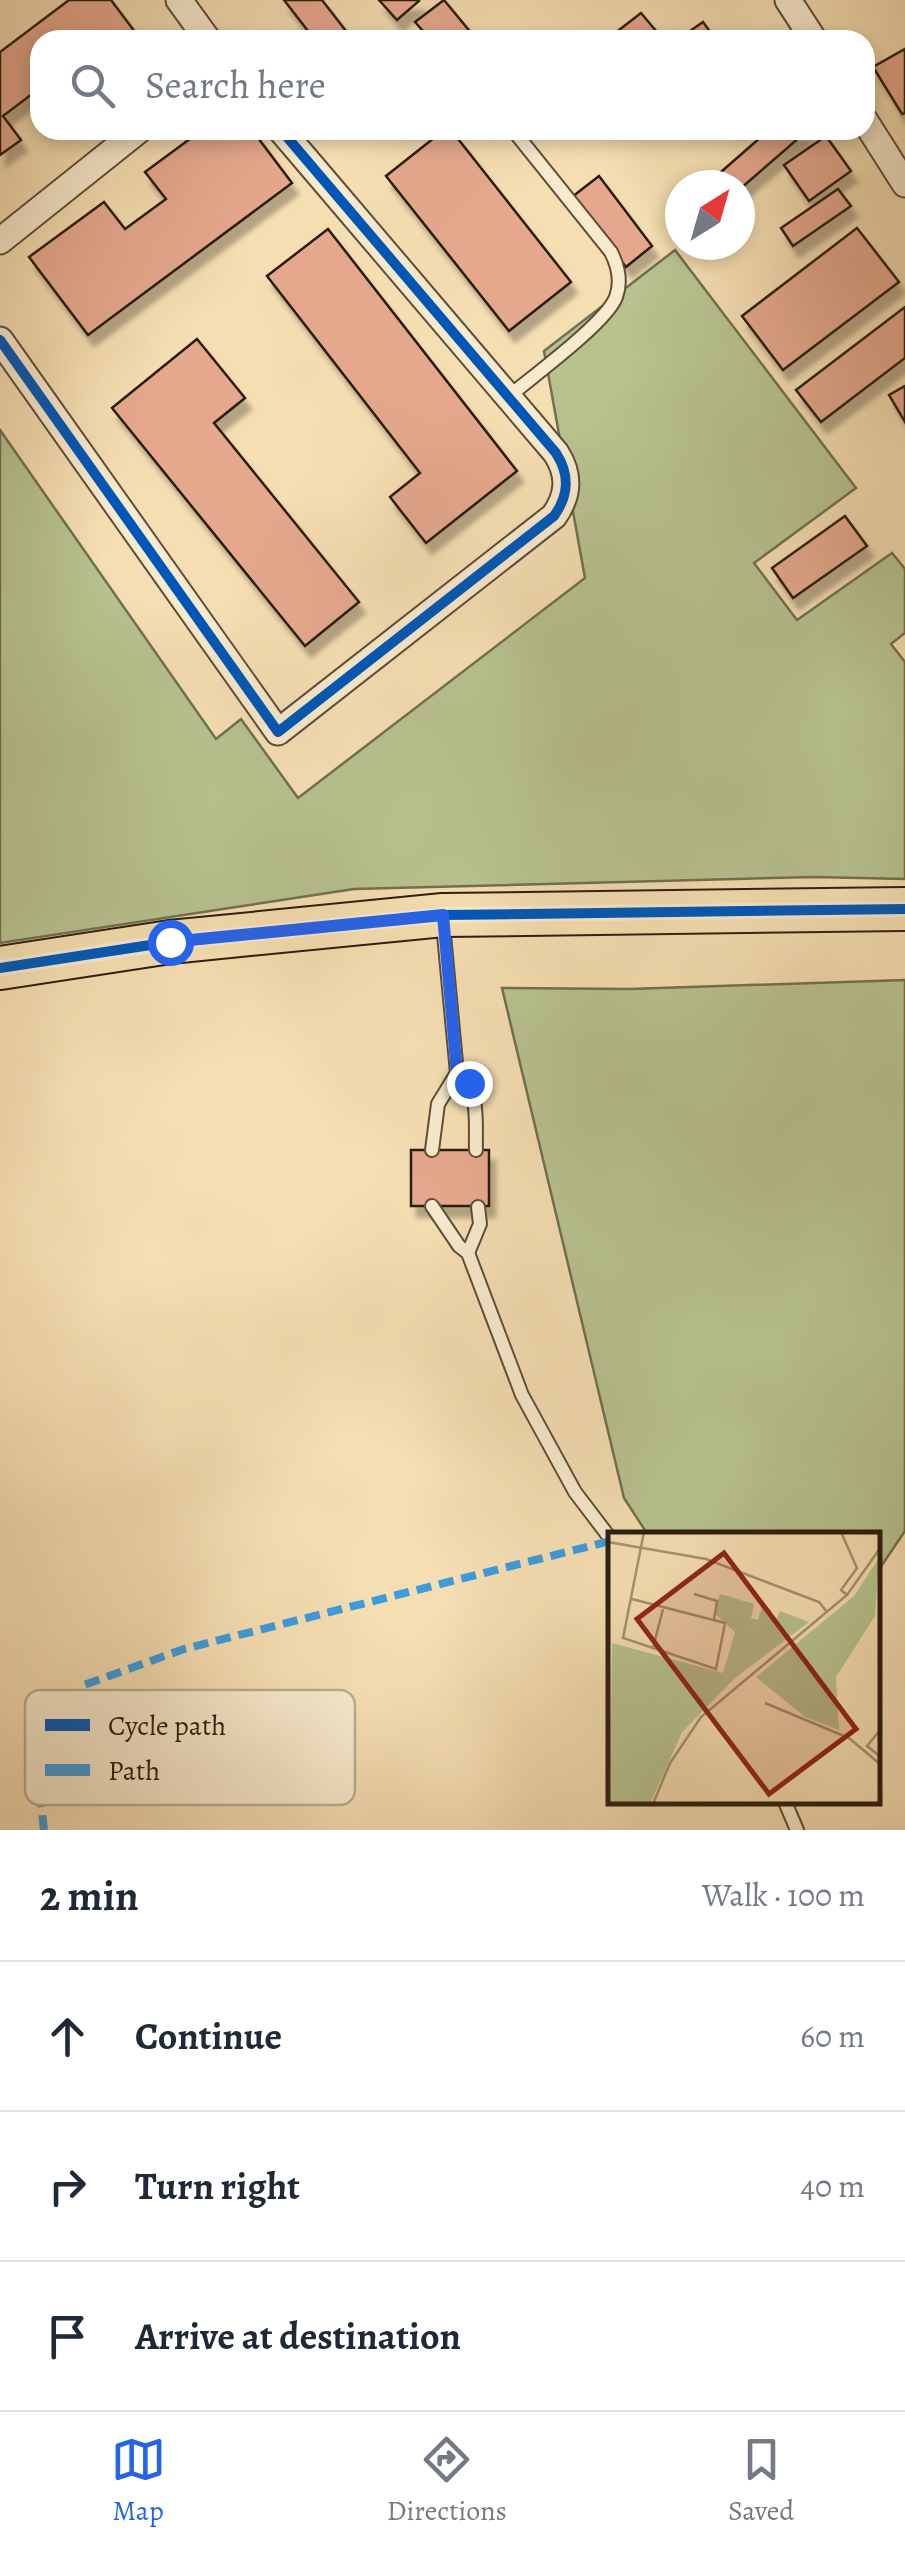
<!DOCTYPE html>
<html lang="en">
<head>
<meta charset="utf-8">
<style>
  :root { --surface:#fff; --page:#f6f6f7; --text:#1f2937; --muted:#747a83; --line:#e0e1e3; --accent:#2563eb }
  body { margin:0; font-family:Alegreya,serif; background:var(--page); color:var(--text) }
  .compass { position:absolute; left:665px; top:170px; width:90px; height:90px; border-radius:50%; background:var(--surface); box-shadow:0 5px 15px #0003; rotate:37deg }
  .stop { position:absolute; width:30px; height:30px; margin:-22px; border:8px solid #2563eb; border-radius:50%; background:#fff }
  .stop.end { background:#2563eb; border-color:#fff; box-shadow:0 2px 10px #0008 }
  .list { margin:0; padding:0; list-style:none }
  h2 { display:flex; justify-content:space-between; align-items:center; height:130px; margin:0; padding:0 40px; font-size:42px }
  h2 small { font-size:32px; font-weight:400; color:var(--muted) }
  .list li { display:grid; grid-template-columns:65px 1fr auto; gap:30px; align-items:center; box-sizing:border-box; height:150px; padding:0 40px; border-top:2px solid var(--line) }
  .list b { display:block; font-size:38px; white-space:nowrap }
  .list em { font-size:32px; font-style:normal; color:var(--muted) }
  .icon { flex:none; width:55px; height:55px; fill:none; stroke:currentColor; stroke-width:2; stroke-linecap:round; stroke-linejoin:round }
  .map { position:relative; flex:none; width:905px; height:1830px; overflow:hidden }
  .search { position:absolute; background:var(--surface); box-shadow:0 5px 15px #0003; left:30px; right:30px; top:30px; height:110px; display:flex; align-items:center; gap:25px; box-sizing:border-box; padding:0 35px; border-radius:30px; color:var(--muted); font-size:38px }
  .sheet { height:580px; background:var(--surface) }
  nav { display:flex; justify-content:space-around; align-items:center; box-sizing:border-box; height:140px; border-top:2px solid var(--line); background:var(--surface); font-size:28px; color:var(--muted) }
  nav a { display:grid; justify-items:center; gap:5px }
  nav .on { color:var(--accent) }
  .map>svg:first-child { display:block }
  .green { fill:#b7c28f; stroke:#71704f; stroke-width:2.5 }
  .building { fill:#e5a88d; stroke:#2b1d0f; stroke-width:2.5; filter:url(#shadow) }
  .lines { fill:none; stroke-linecap:round; stroke-linejoin:round }
  .service-casing { stroke:#5e4d38; stroke-width:16 }
  .minor-casing { stroke:#5e4d38; stroke-width:29 }
  .primary-casing { stroke:#2b1d0f; stroke-width:46 }
  .service { stroke:#f8eacd; stroke-width:12 }
  .minor { stroke:#f8eacd; stroke-width:25 }
  .primary { stroke:#f5deb2; stroke-width:42 }
  .quiet { stroke:#3d9bde; stroke-width:8; stroke-dasharray:15 8; stroke-linecap:butt }
  .cycleway-casing { stroke:#f8eacd; stroke-width:16 }
  .cycleway { stroke:#0057b8; stroke-width:10 }
  .route { stroke:#2563eb; stroke-width:12 }
  .inset-road { fill:none; stroke:#a49171; stroke-width:2.5 }
  .view { fill:#8f2418; fill-opacity:0.15; stroke:#8f2418; stroke-width:5 }
  .inset-edge { fill:none; stroke:#2b1d0f; stroke-width:5 }
  .key { fill:#f8eacd; stroke:#baac94; stroke-width:2.5 }
  .key-label { font-size:28px; fill:#2b1d0f }
</style>
</head>
<body>
<div class="map">
<svg width="905" height="1830" viewBox="0 0 905 1830">
  <defs>
    <filter id="shadow"><feDropShadow dx="6" dy="11" stdDeviation="2.5" flood-color="#0004"/></filter>
  </defs>
  <rect width="100%" height="100%" fill="#f5deb2"/>
  <filter id="stains"><feTurbulence type="fractalNoise" baseFrequency=".002" numOctaves="4"/><feColorMatrix values="0 0 0 0 .2 0 0 0 0 .09 0 0 0 0 .02 0 0 0 .5 -.17"/></filter>
  <radialGradient id="worn" r=".72"><stop offset=".6" stop-color="#630" stop-opacity="0"/><stop offset="1" stop-color="#630" stop-opacity=".3"/></radialGradient>
  <!-- green -->
  <g class="green">
    <path d="M675,250L856,488L754,563L797,620L892,553L905,569V633L891,644L905,662V879L814,877L354,889L0,943V430L216,739L241,719L298,798L585,578L544,351Z"/>
    <path d="M905,980V1531L878,1571V1535H648L624,1498L502,988L629,989Z"/>
  </g>
  <!-- building -->
  <g class="building">
    <path d="M69,0H111L141,40H40V88L3,116L21,140L0,155V52Z"/>
    <path d="M284,0H322L353,40H315Z"/>
    <path d="M379,0H418L419,1L397,20Z"/>
    <path d="M444,0L477,40H431L415,22Z"/>
    <path d="M641,13L662,38L606,40Z"/>
    <path d="M703,22L716,40H677Z"/>
    <path d="M905,49V113L902,114L873,67Z"/>
    <path d="M202,130H252L292,183L88,335L29,257L104,202L125,229L166,199L145,172Z"/>
    <path d="M444,130H451L571,282L509,331L386,176Z"/>
    <path d="M769,130H808L740,189V185H706Z"/>
    <path d="M826,136L851,171L809,201L784,165Z"/>
    <path d="M599,176L652,246L626,267L572,197Z"/>
    <path d="M838,189L851,206L793,246L781,228Z"/>
    <path d="M857,228L899,282L783,370L742,316Z"/>
    <path d="M328,229L517,471L426,543L390,497L420,473L267,276Z"/>
    <path d="M905,307V358L821,422L796,390Z"/>
    <path d="M197,339L245,398L214,423L359,602L305,646L112,408Z"/>
    <path d="M905,386V422L889,395Z"/>
    <path d="M845,516L867,546L793,598L772,568Z"/>
    <rect x="411" y="1150" width="78" height="56"/>
  </g>
  <g class="lines">
    <!-- service casing -->
    <g class="service-casing">
      <g id="service">
        <path d="M508,397C532,377 607,322 616,297C622,281 618,266 611,252L513,130"/>
        <path d="M457,1073C481,1093 475,1121 476,1150"/>
        <path d="M432,1150L438,1104L457,1073L443,924"/>
        <path d="M432,1206L459,1246L468,1253L522,1395L575,1492L610,1538"/>
        <path d="M468,1253L480,1224L478,1207"/>
        <path d="M785,1802L797,1830"/>
      </g>
    </g>
    <!-- minor casing -->
    <g class="minor-casing">
      <g id="minor">
        <path d="M179,0L208,40"/>
        <path d="M788,0L814,40"/>
        <path d="M865,121L905,184"/>
        <path d="M0,241L139,130"/>
        <path d="M0,340L278,732L554,516C569,495 570,475 556,453L281,130"/>
      </g>
    </g>
    <!-- primary casing -->
    <g class="primary-casing">
      <path id="primary" d="M0,968L170,942L443,915L905,909"/>
    </g>
    <!-- service -->
    <use href="#service" class="service"/>
    <!-- minor -->
    <use href="#minor" class="minor"/>
    <!-- primary -->
    <use href="#primary" class="primary"/>
    <!-- quiet -->
    <path class="quiet" d="M44,1830L36,1759L84,1685L184,1649L610,1541"/>
    <!-- cycleway casing -->
    <g class="cycleway-casing">
      <g id="cycleway">
        <path d="M0,340L278,732L554,516C569,495 570,475 556,453L281,130"/>
        <path d="M0,968L170,942L443,915L905,909"/>
      </g>
    </g>
    <!-- cycleway -->
    <use href="#cycleway" class="cycleway"/>
  </g>
  <g class="lines">
    <!-- route -->
    <path class="route" d="M170,942L443,915L457,1073L469,1083"/>
  </g>
  <!-- overview -->
  <g transform="translate(608 1532)">
    <rect width="272" height="272" fill="#f5deb2"/>
    <path d="M271,26L267,84L228,145L231,198L197,185L148,145L246,64ZM112,62L146,72L143,86L150,88L154,75L163,77L162,84L169,86L172,79L201,90L127,146L74,200L42,272H2L4,111L115,141L127,100L106,81Z" fill="#b7c28f"/>
    <path class="inset-road" d="M233,0L249,36L233,58L239,63M0,10L98,27L211,70L219,80M86,62L109,69L106,88M24,67L117,91L108,137L15,106L36,0M45,116L55,77M157,171L241,206L273,233M273,197L259,214L273,225M45,272L62,231L93,185L239,63L273,15"/>
    <path class="view" d="M116,21L248,197L161,262L29,87Z"/>
    <rect width="272" height="272" class="inset-edge"/>
  </g>
  <!-- legend -->
  <rect x="25" y="1690" width="330" height="115" rx="15" class="key"/>
  <rect x="45" y="1719" width="45" height="12" fill="#0057b8"/>
  <rect x="45" y="1764" width="45" height="12" fill="#3d9bde"/>
  <g class="key-label">
    <text x="108" y="1735">Cycle path</text>
    <text x="108" y="1780">Path</text>
  </g>
  <rect width="100%" height="100%" filter="url(#stains)"/>
  <rect width="100%" height="100%" fill="url(#worn)"/>
</svg>
<svg class="compass" viewBox="-18 -18 36 36"><path d="M0-13l5 13h-10z" fill="#e53935"/><path d="M0 13l5-13h-10z" fill="#747a83"/></svg>
<div class="stop" style="left:170px;top:942px"></div>
<div class="stop end" style="left:469px;top:1083px"></div>
<div class="search"><svg class="icon" aria-label="search" viewBox="0 0 24 24"><circle cx="10" cy="10" r="6"/><path d="M15 15l6 6"/></svg>Search here</div>
</div>
<section class="sheet">
<h2>2 min<small>Walk · 100 m</small></h2>
<ul class="list">
<li><svg class="icon" aria-label="ahead" viewBox="0 0 24 24"><path d="M12 20V5M6 11l6-6 6 6"/></svg><div><b>Continue</b></div><em>60 m</em></li>
<li><svg class="icon" aria-label="right" viewBox="0 0 24 24"><path d="M7 20v-9h11M14 6l5 5-5 5"/></svg><div><b>Turn right</b></div><em>40 m</em></li>
<li><svg class="icon" aria-label="arrive" viewBox="0 0 24 24"><path d="M6 21V4h12l-3 4 3 4H6"/></svg><div><b>Arrive at destination</b></div></li>
</ul>
</section>
<nav>
<a class="on"><svg class="icon" aria-label="map" viewBox="0 0 24 24"><path d="M3 6l6-2 6 2 6-2v14l-6 2-6-2-6 2zM9 4v14M15 6v14"/></svg>Map</a>
<a><svg class="icon" aria-label="directions" viewBox="0 0 24 24"><path d="M12 3l9 9-9 9-9-9zM9 14v-3h6M13 9l2 2-2 2"/></svg>Directions</a>
<a><svg class="icon" aria-label="saved" viewBox="0 0 24 24"><path d="M7 4h10v16l-5-4-5 4z"/></svg>Saved</a>
</nav>
</body>
</html>
